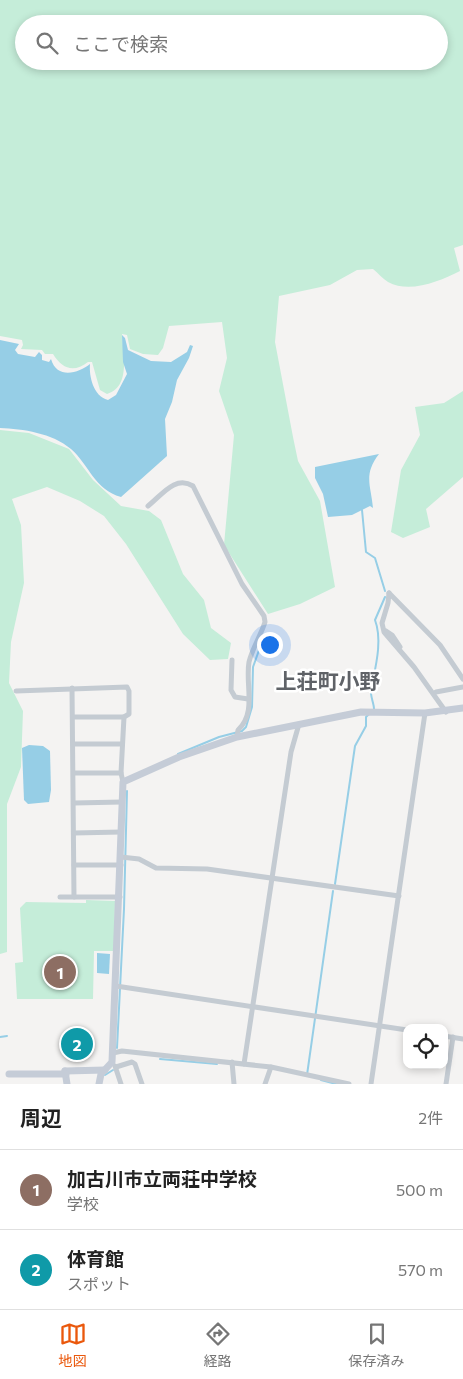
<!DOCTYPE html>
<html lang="ja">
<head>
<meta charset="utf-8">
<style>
  :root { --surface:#fff; --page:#f6f6f6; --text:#222; --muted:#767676; --line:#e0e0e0; --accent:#ea580c }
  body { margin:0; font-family:Commissioner,"Noto Sans JP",sans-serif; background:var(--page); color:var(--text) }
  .controls { position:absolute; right:15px; bottom:15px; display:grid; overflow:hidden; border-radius:10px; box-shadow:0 2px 8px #0003 }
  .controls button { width:45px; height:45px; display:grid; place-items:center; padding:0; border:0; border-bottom:1px solid var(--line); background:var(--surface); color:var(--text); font:25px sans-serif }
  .you { position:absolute; left:269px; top:644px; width:18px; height:18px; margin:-12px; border:4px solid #fff; border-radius:50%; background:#1a73e8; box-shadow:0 0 0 8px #1a73e833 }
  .badge { display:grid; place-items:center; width:32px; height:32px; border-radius:50%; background:var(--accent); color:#fff; font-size:16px; font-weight:700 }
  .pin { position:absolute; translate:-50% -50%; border:2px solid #fff; box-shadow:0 1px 5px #0006 }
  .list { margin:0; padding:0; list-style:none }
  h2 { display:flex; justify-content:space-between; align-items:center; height:65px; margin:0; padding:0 20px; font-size:21px }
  h2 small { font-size:16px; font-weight:400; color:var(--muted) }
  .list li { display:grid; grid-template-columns:32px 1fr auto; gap:15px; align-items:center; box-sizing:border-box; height:80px; padding:0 20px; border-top:1px solid var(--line) }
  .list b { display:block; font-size:19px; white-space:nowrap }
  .list p { margin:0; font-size:16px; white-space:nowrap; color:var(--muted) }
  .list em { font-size:16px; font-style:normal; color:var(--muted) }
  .icon { flex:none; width:28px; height:28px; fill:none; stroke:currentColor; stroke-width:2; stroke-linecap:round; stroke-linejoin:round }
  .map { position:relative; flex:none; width:463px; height:1084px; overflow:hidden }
  .search { position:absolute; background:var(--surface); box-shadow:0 2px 8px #0003; left:15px; right:15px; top:15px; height:55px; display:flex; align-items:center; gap:12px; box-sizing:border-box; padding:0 18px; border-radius:28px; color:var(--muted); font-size:19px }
  .sheet { height:225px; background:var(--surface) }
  nav { display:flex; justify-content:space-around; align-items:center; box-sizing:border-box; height:70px; border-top:1px solid var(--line); background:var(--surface); font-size:14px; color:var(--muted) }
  nav a { display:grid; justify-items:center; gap:2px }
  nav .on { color:var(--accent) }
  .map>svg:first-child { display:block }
  .green { fill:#c5edd9; fill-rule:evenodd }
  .water { fill:#96cee6 }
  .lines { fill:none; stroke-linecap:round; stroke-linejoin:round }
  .stream { stroke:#96cee6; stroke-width:2 }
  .street { stroke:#c4cbd2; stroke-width:5 }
  .secondary { stroke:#c5ccd7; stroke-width:7 }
  .labels { text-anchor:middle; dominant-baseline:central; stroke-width:5; stroke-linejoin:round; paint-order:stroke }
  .quarter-label { font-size:21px; font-weight:bold; fill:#5f6267; stroke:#fff }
</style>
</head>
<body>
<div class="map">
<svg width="463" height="1084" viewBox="0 0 463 1084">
  <rect width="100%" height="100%" fill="#f4f3f2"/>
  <!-- green -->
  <g class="green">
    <path d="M0,0H463V245L454,248L460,271C440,281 410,294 388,282C383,279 378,273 373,269L357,270L330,285L279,296L275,342L293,437L298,461L320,501L335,587L300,604L268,614L224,545L234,435L219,391L227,358L222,322L169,326L163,348L158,355L143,354L130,349L127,335L122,334C123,353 131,387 107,394L100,390L92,362H88C74,373 62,369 53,354H45L42,350L21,349L23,345L22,340L0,336ZM24,24H439V61H24Z"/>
    <path d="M463,391V477L426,509L430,527L403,538L391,532L401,470L420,435L415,407L444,403Z"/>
    <path d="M0,430L29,433L69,449L93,480L121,506L149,511L161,520L183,574L204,600L211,628L231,643L228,659L210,660L183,634L126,544L104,516L80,501L47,487L12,499L21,525L24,583L11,642L9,683L23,711L21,767L7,804V952L0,954Z"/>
    <path d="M86,900L115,901L114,951H94L93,999H17L15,963L23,962L20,908L26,902L86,903Z"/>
  </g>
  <!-- water -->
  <g class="water">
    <path d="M122,335L125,338L128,350L151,361L171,362L187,352L190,345L193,346L189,358L177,380L172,402L165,419L167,456L121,497C95,490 89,465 71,449C52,433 23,429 0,428V340L19,344L15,350L18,354L35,357L39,352L42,355V360L49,362L51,359C57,380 79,373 90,364C89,376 93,396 108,400L116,395L127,374L123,362Z"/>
    <path d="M379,454C363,475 371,485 373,508L370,506L352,515L328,517L323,494L315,478V467Z"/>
    <path d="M29,745L43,746L50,751L51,790L49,802L28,804L24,800L22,748Z"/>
    <path d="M97,953L110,954L109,974L97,973Z"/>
  </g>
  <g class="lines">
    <!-- stream -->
    <g class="stream">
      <path d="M362,510L366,552L375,558L385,591"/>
      <path d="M374,709C374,703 370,696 371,690C375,669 383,641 375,620L385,597"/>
      <path d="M178,754L219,737L242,731L246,727L252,707L253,667L263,639"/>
      <path d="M335,884L355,746L366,726V717L369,714"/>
      <path d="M0,1037L7,1036"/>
      <path d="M117,1048L124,909L127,791"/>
      <path d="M160,1059L217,1064"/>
      <path d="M105,1075L113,1070"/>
      <path d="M307,1075L333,891"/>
      <path d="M321,1080L336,1084"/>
    </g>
    <!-- street -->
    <g class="street">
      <path d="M148,506C162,495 175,475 193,486L242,584L264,616L265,622C261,635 252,649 249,662C245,684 257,713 238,730L237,737"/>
      <path d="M389,593L388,603L382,623L384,632L414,667L446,712"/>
      <path d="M389,593L440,645L463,679"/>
      <path d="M386,631L392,635L400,647"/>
      <path d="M232,660L231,690L235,697L248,699"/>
      <path d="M72,688L74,897H120"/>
      <path d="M16,691L127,687L129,691V714L124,717L121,773L123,782"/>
      <path d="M436,692L463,687"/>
      <path d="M73,717H124"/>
      <path d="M73,744H122"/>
      <path d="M74,773H121"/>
      <path d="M74,803L122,802"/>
      <path d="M74,833L121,832"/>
      <path d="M121,857L139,859L156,868L207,869L399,896"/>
      <path d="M74,865H121"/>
      <path d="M60,897H74"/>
      <path d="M116,986L407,1030"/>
      <path d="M444,1036L463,1039"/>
      <path d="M113,1053L122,1051L271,1067L349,1084"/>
      <path d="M232,1062L234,1084"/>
      <path d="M244,1064L291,752L299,724"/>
      <path d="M115,1066L121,1084"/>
      <path d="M116,1067L132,1062L135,1064L142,1084"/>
      <path d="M265,1084L271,1067"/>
      <path d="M371,1084L425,713"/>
      <path d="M446,1084L453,1037"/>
    </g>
    <!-- secondary -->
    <g class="secondary">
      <path d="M65,1071L105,1070"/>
      <path d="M65,1071L67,1084"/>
      <path d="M9,1074H66"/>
      <path d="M99,1084L101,1074L112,1062L123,782L179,757L237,737L361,712L425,713L463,708"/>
    </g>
  </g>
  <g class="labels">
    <!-- quarter labels -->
    <g class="quarter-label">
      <text x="328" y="680">上荘町小野</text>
    </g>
  </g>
</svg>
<div class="controls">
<button><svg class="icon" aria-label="locate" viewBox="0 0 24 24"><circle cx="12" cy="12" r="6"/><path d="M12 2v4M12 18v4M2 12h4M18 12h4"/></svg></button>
</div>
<div class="you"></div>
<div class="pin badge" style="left:60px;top:972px;background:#8d6e63">1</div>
<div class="pin badge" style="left:77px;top:1044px;background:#0f9aa8">2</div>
<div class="search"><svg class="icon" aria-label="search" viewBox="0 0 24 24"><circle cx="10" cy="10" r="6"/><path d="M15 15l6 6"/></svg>ここで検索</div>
</div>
<section class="sheet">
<h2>周辺<small>2件</small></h2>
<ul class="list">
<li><span class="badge" style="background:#8d6e63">1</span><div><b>加古川市立両荘中学校</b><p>学校</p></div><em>500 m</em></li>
<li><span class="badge" style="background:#0f9aa8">2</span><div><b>体育館</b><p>スポット</p></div><em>570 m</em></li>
</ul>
</section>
<nav>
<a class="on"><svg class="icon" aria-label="map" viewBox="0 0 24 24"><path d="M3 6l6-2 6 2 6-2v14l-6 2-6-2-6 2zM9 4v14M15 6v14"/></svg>地図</a>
<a><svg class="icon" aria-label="directions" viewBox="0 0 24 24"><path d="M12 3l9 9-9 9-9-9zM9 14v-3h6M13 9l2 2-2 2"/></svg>経路</a>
<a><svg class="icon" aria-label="saved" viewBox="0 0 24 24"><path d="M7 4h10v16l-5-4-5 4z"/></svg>保存済み</a>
</nav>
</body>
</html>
